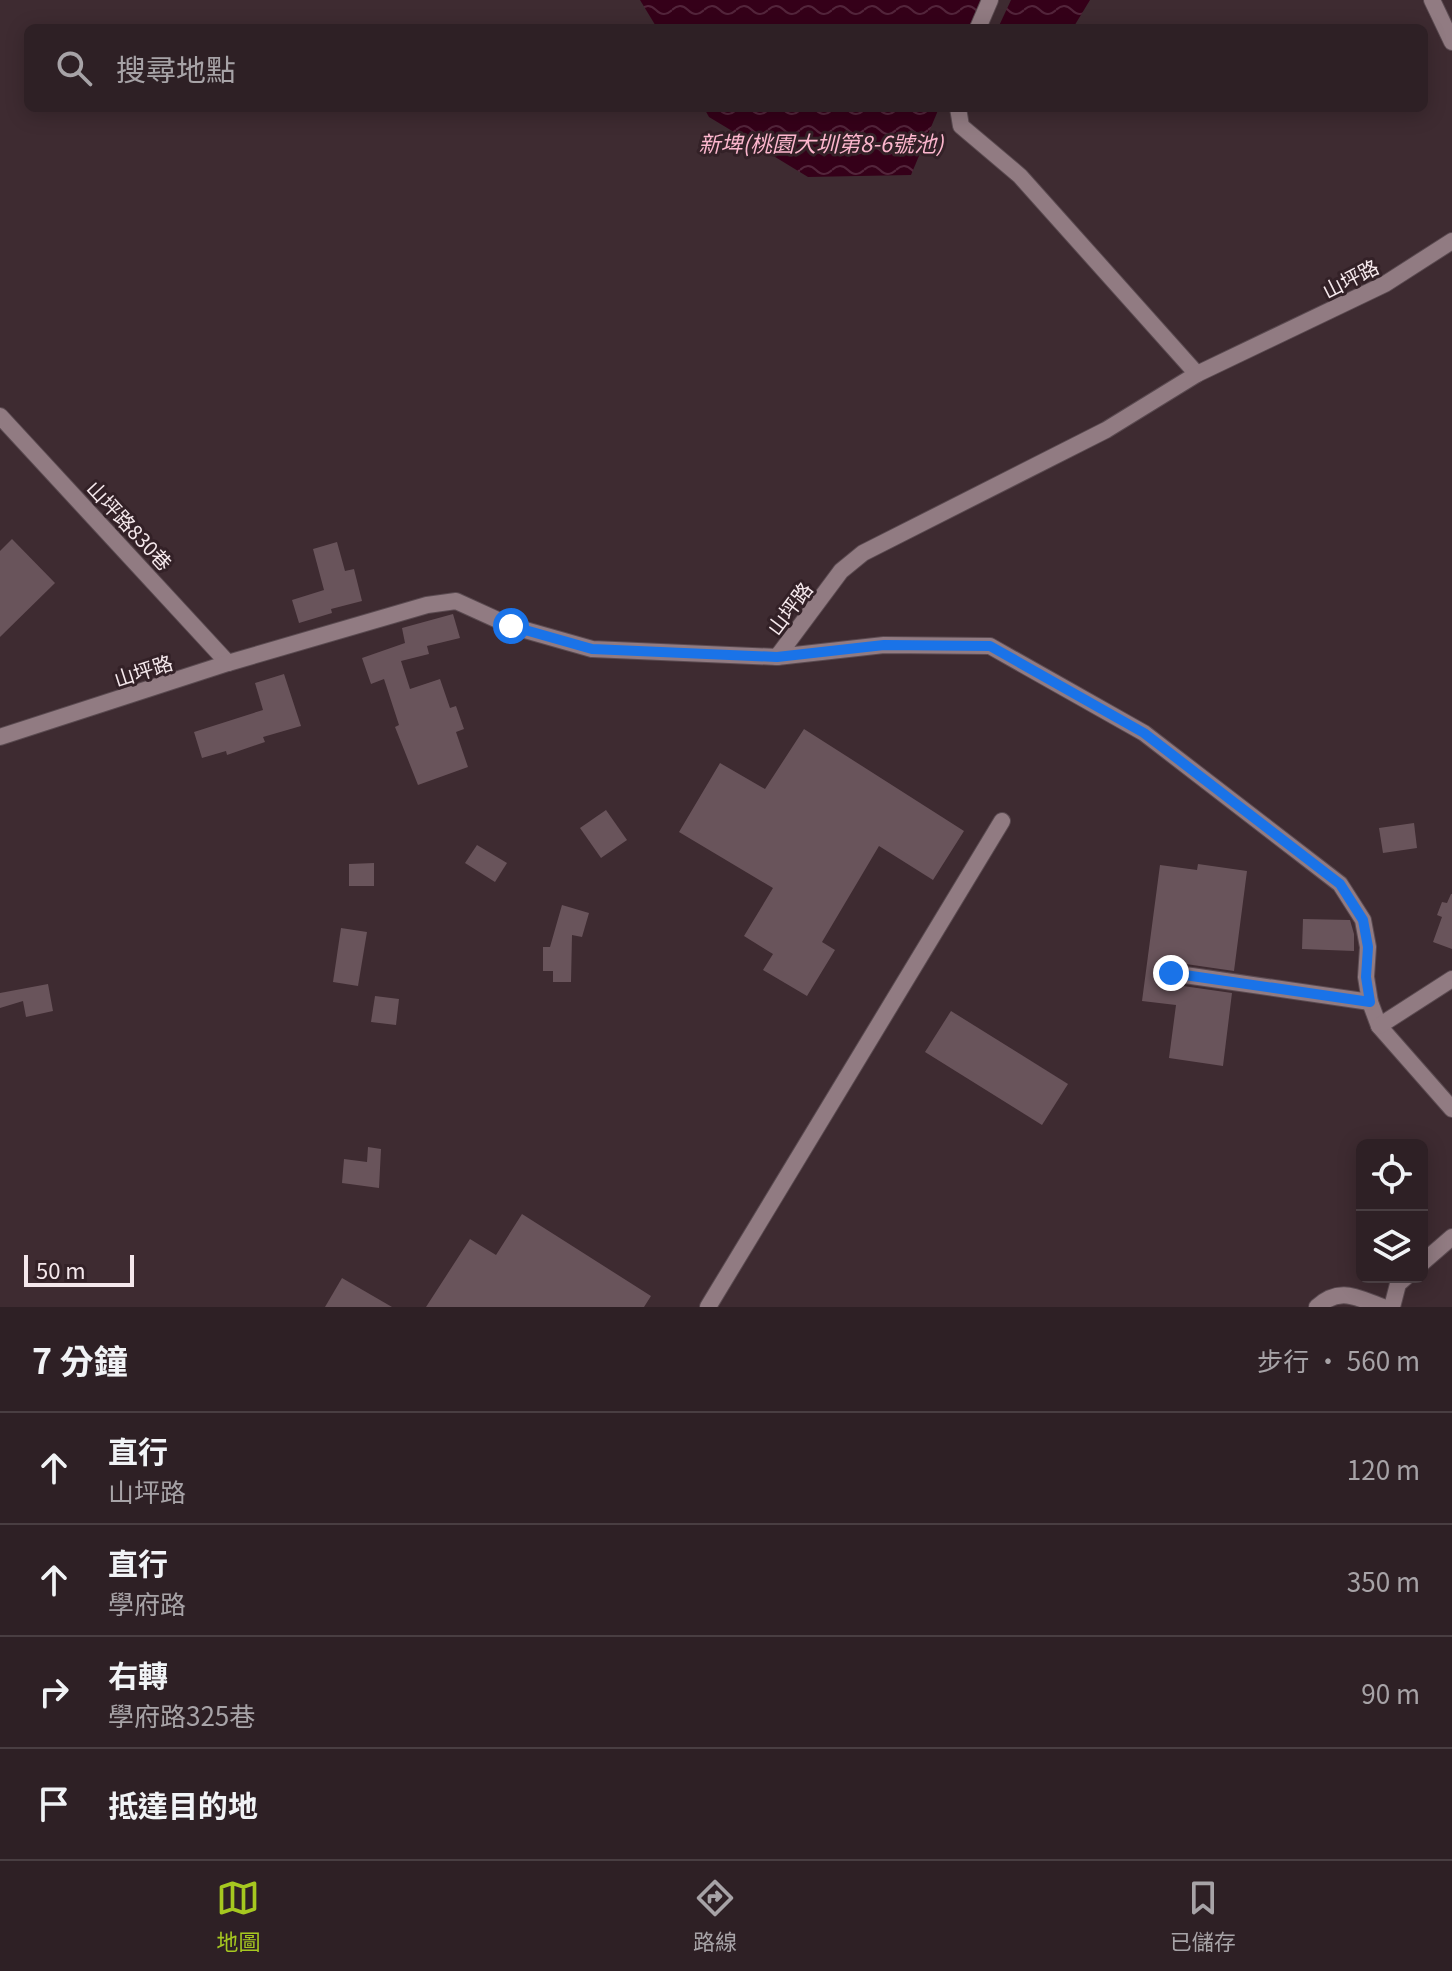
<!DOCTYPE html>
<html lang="zh-TW">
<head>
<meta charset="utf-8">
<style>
  :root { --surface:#2e2025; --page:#36282d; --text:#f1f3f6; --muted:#a7a3a7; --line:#493e42; --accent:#a6c820 }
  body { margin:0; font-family:Georgia,"Noto Sans TC",serif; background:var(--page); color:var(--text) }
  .controls { position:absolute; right:24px; bottom:24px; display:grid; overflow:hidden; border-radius:12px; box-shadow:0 4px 20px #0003 }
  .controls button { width:72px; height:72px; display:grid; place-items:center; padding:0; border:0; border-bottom:2px solid var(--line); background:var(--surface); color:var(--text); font:40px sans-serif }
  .scale { position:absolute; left:24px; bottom:20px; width:110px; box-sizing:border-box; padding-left:8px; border:4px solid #f5e8ec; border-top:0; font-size:22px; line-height:28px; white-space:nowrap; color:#f5e8ec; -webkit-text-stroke:6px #332127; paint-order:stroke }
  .stop { position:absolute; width:24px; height:24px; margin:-18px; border:6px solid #1a73e8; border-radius:50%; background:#fff }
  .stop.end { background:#1a73e8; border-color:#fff; box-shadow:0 2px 8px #0008 }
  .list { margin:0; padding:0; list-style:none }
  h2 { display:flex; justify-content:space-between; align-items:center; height:104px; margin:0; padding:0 32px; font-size:34px }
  h2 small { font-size:26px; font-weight:400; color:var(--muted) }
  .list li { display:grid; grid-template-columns:52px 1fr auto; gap:24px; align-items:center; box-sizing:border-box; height:112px; padding:0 32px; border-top:2px solid var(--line) }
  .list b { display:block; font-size:30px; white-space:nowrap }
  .list p { margin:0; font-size:26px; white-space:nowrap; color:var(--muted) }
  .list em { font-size:26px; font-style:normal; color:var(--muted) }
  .icon { flex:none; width:44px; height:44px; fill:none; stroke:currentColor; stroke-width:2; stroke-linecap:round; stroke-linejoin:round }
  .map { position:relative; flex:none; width:1452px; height:1307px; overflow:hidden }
  .search { position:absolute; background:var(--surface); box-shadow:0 4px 20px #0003; left:24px; right:24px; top:24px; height:88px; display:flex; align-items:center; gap:20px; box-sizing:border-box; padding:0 28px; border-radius:12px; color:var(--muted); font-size:30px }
  .sheet { height:552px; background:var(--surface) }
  nav { display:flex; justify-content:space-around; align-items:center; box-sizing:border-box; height:112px; border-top:2px solid var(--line); background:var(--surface); font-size:22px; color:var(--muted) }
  nav a { display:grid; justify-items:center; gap:4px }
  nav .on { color:var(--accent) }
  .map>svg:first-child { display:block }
  .water { fill:url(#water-waves) }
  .building { fill:#69545b }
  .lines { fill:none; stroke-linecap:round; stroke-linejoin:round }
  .street-casing { stroke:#5a4a50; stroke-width:18 }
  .street { stroke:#917b82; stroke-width:16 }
  .route { stroke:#1a73e8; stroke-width:10 }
  .labels { text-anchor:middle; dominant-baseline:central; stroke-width:6; stroke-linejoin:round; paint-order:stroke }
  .street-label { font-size:20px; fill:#f5e8ec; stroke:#332127 }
  .water-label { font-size:22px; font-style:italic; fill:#fcb6cd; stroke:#332127 }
</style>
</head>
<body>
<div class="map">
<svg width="1452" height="1307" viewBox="0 0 1452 1307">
  <defs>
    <pattern id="water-waves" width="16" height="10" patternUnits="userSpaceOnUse" patternTransform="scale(2)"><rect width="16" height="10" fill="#350019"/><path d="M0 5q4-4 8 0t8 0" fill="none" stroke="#53253b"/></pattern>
  </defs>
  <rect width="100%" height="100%" fill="#3e2b31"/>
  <!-- water -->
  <g class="water">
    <path d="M640,0H985L973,28H657Z"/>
    <path d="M1011,0H1090L1073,28H998Z"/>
    <path d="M704,108H939L911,175L808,177L709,117Z"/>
  </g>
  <!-- building -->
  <g class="building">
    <path d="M12,539L55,583L0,637V551Z"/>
    <path d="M337,542L345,571L354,569L362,601L331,609L332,613L299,623L292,600L324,590L313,549Z"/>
    <path d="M453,614L460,638L427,646L429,654L401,661L410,689L440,679L450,708L456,706L464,729L456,732L468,767L418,785L395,727L399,725L384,679L371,684L362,658L405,643L402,628Z"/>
    <path d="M284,674L301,726L263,737L265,742L227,755L226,751L202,758L194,732L263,710L255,683Z"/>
    <path d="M804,729L964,831L933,880L879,846L822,942L835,950L807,996L763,970L773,954L744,936L773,888L679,832L720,763L765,789Z"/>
    <path d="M606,810L627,840L601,858L580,828Z"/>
    <path d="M1414,823L1417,848L1383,853L1379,828Z"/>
    <path d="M477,845L507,863L495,882L465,863Z"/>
    <path d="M374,863V886H349V864Z"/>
    <path d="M1198,864L1247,871L1234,971L1172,962L1163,966L1161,976L1169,984L1232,993L1223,1066L1169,1058L1176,1005L1142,1001L1160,865L1197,870Z"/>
    <path d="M1451,894H1452V949L1433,942L1442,917L1437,915L1442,902L1447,903Z"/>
    <path d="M562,905L589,913L582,937L572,935L571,982H553V971H543V947H550Z"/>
    <path d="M1303,919L1350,920L1354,934V951L1302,949Z"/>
    <path d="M341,928L367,932L358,986L333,982Z"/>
    <path d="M48,984L53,1011L26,1017L23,1001L0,1008V993Z"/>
    <path d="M375,996L399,999L396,1025L371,1022Z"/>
    <path d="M951,1011L1068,1084L1042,1125L925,1052Z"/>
    <path d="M368,1147L381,1149L379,1188L342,1183L344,1159L367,1162Z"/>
    <path d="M522,1214L651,1296L644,1307H426L470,1239L496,1255Z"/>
    <path d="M342,1278L392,1307H325Z"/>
  </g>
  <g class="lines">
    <!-- street casing -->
    <g class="street-casing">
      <g id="street">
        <path d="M1432,0L1452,42"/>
        <path d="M978,28L990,0"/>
        <path d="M958,108L961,126L1020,176L1197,374"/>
        <path d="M0,416L228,663"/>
        <path d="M777,657L884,645L990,646L1144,733L1340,884L1363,920L1368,947L1366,977L1370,1002L1379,1026L1452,1109"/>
        <path d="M0,737L228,663L427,605L456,601L511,626L592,649L777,657L841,571L863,553L1106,430L1197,374L1385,284L1452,241"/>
        <path d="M1171,973L1370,1002"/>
        <path d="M1379,1026L1452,979"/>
        <path d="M1422,1263L1452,1237"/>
        <path d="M708,1307L1002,821"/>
        <path d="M1317,1307C1340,1286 1357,1298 1383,1307"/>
        <path d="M1392,1307L1398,1284L1406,1277"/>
      </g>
    </g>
    <!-- street -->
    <use href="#street" class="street"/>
  </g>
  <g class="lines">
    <!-- route -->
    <path class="route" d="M511,626L592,649L777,657L884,645L990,646L1144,733L1340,884L1363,920L1368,947L1366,977L1370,1002L1171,973"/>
  </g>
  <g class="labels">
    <!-- street labels -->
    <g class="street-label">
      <text transform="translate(1350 278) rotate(-27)">山坪路</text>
      <text transform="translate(130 525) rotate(47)">山坪路830巷</text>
      <text transform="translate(789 608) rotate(-53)">山坪路</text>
      <text transform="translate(143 670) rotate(-18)">山坪路</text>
    </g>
    <!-- water labels -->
    <g class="water-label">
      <text x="821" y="142">新埤(桃園大圳第8-6號池)</text>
    </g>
  </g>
</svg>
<div class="controls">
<button><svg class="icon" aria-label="locate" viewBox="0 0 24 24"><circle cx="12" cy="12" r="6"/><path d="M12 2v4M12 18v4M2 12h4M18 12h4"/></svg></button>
<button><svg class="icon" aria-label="layers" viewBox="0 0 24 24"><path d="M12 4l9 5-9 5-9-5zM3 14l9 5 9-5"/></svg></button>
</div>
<div class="scale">50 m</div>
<div class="stop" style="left:511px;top:626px"></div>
<div class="stop end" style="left:1171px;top:973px"></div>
<div class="search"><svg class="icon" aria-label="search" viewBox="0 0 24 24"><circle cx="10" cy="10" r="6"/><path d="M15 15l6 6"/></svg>搜尋地點</div>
</div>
<section class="sheet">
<h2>7 分鐘<small>步行 · 560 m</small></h2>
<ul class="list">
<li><svg class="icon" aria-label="ahead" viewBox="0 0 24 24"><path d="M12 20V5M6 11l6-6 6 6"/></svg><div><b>直行</b><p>山坪路</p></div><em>120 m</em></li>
<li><svg class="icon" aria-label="ahead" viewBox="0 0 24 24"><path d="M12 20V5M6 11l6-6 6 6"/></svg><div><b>直行</b><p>學府路</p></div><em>350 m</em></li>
<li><svg class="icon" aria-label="right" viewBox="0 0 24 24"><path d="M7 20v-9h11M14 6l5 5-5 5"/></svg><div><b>右轉</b><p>學府路325巷</p></div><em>90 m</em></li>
<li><svg class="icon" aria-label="arrive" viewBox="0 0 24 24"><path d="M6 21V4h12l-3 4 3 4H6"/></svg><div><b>抵達目的地</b></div></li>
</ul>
</section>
<nav>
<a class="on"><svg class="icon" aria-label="map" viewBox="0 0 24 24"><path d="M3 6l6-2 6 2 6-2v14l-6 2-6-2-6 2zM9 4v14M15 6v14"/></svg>地圖</a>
<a><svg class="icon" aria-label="directions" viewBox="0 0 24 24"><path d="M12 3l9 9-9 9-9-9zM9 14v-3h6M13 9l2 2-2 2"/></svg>路線</a>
<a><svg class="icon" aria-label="saved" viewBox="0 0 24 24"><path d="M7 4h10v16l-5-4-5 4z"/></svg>已儲存</a>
</nav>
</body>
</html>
